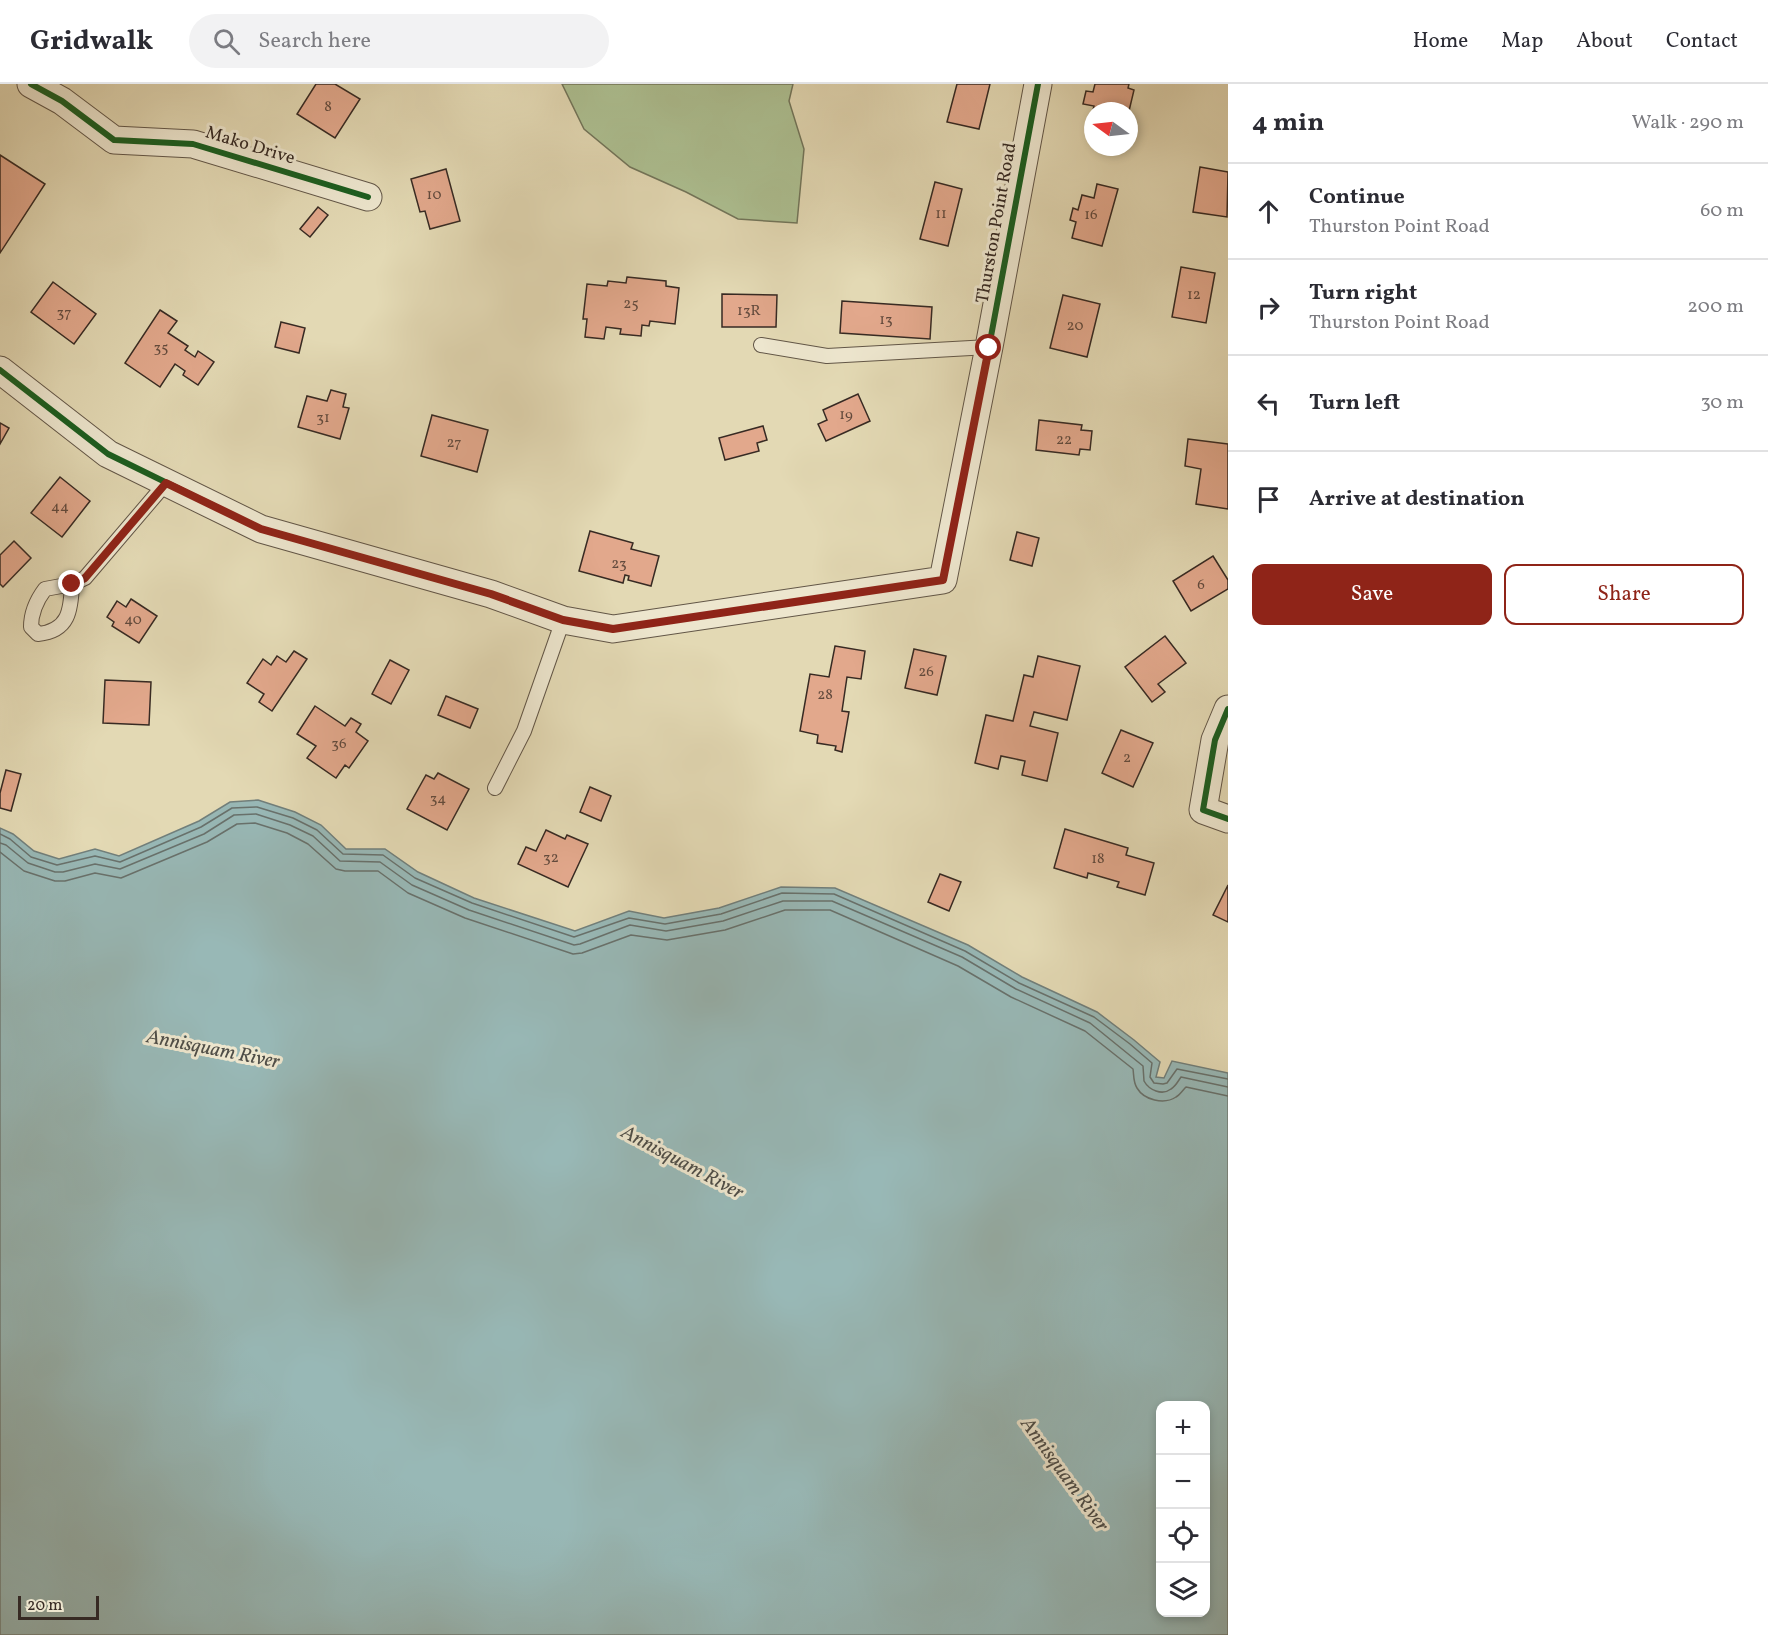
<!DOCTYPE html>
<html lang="en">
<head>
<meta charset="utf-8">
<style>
  :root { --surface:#fff; --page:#f2f2f3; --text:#2b2b33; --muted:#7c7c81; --line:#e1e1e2; --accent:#8f2418 }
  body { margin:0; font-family:Vollkorn,serif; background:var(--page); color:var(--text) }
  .controls { position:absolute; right:18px; bottom:18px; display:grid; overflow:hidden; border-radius:12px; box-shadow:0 3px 9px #0003 }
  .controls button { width:54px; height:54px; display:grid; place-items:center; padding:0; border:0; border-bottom:2px solid var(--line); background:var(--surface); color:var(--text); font:30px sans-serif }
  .compass { position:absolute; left:1084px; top:18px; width:54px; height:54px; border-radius:50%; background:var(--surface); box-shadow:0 3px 9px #0003; rotate:285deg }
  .scale { position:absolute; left:18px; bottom:15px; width:81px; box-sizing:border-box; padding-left:6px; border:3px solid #372a23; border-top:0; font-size:16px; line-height:21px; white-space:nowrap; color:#372a23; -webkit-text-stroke:4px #ede6ce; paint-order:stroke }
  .stop { position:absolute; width:18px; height:18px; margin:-14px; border:4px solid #8f2418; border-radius:50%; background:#fff }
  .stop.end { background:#8f2418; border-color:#fff; box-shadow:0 2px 6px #0008 }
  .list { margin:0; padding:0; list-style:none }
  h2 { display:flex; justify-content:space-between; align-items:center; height:78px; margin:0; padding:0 24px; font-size:26px }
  h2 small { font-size:20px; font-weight:400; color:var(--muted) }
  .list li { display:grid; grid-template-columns:39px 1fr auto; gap:18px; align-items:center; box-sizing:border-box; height:96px; padding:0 24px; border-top:2px solid var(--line) }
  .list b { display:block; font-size:22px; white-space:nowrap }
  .list p { margin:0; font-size:20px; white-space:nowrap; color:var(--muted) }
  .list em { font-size:20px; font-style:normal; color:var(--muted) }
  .actions { display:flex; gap:12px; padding:18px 24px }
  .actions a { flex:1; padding:14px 0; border:2px solid var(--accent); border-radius:12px; text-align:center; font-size:21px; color:var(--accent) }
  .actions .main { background:var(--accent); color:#fff }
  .icon { flex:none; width:33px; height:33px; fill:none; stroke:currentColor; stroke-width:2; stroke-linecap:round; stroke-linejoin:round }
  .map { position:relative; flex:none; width:1228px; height:1551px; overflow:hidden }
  header { display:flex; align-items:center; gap:36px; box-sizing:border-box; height:84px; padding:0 30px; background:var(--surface); border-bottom:2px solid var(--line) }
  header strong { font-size:28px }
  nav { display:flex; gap:33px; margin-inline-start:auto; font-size:21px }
  .search { width:420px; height:54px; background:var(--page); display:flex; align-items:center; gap:15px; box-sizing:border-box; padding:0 21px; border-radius:33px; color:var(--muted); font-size:22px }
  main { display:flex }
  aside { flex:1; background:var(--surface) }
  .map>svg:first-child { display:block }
  .green { fill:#adc092; stroke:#72755a; stroke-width:1.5 }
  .water { fill:#98b8b6; stroke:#717f7b; stroke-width:1.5; fill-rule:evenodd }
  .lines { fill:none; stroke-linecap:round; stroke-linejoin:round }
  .shore { stroke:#68716c; stroke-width:1.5 }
  .building { fill:#e2a88c; stroke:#372a23; stroke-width:1.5 }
  .lane-casing { stroke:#625647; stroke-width:16 }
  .street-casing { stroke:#625647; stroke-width:29 }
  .lane { stroke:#ede6ce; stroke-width:14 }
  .street { stroke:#ede6ce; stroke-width:27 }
  .cycleway-casing { stroke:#ede6ce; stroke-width:10 }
  .cycleway { stroke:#1b5e20; stroke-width:6 }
  .route { stroke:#8f2418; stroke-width:8 }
  .labels { text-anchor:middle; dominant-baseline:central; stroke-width:6; stroke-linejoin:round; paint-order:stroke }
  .number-label { font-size:15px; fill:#624a3d }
  .street-label { font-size:18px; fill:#372a23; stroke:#ede6ce }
  .water-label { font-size:20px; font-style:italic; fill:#4f4e48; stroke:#ede6ce }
</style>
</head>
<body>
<header>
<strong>Gridwalk</strong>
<div class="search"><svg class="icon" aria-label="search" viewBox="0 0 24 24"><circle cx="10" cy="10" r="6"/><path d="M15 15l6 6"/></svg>Search here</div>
<nav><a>Home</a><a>Map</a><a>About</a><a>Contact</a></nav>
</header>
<main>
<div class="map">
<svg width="1228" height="1551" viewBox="0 0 1228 1551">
  <rect width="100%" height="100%" fill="#e3d9b4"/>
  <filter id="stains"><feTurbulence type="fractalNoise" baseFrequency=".00333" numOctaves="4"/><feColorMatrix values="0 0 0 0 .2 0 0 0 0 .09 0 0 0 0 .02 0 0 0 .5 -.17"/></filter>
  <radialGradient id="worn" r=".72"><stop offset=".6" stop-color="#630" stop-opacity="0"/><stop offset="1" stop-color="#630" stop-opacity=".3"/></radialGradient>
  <!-- green -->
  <path class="green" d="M562,0H793L789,17L804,65L797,139L738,135L686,108L630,83L584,45Z"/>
  <!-- water -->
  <path class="water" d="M258,716L295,728L321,741L346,765H385L418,788L474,814L575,847L629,827L664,834L719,824L781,803L835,804L968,861L1022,893L1097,928L1134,956L1160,978L1156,993L1164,994L1172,977L1228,989V1551H0V744L13,750L34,767L59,775L95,765L119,772L199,737L230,718ZM1160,1322H1206V1528H1160Z"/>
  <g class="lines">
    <!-- shore -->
    <g class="shore">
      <path d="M0,750L10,755L31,773L57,781L95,772L120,778L201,743L232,724L257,723L293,734L317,746L343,770L383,771L415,794L472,819L574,853L629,834L665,840L721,830L782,809L834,810L965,867L1019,899L1094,933L1130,960L1152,979L1150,993L1154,999L1163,1000L1167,999L1177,985L1228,995"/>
      <path d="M0,759L6,761L28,779L55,788H63L95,780L120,785L204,750L234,731L256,730L290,741L313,752L340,777L380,778L412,801L469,826L574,861L580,860L630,841L666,847L723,837L783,817H832L962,873L1016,905L1090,939L1143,982L1144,997C1149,1006 1162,1012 1171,1005C1176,1002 1178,997 1181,993L1228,1003"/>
      <path d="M0,768L24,787L55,797H65L95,789L121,794L207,758L237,740L255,739L287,749L308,760L336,785L345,787H378L408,809L465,834L573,870L582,869L631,851L667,856L725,846L785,826H830L958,882L1011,913L1085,947L1133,985C1134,991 1133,998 1137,1004C1144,1016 1164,1021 1176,1013C1180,1011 1183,1006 1186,1003L1228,1012"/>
    </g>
  </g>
  <!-- building -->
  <g class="building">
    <path d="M316,0H335L360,15L335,54L297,30Z"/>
    <path d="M957,0H990L979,45L947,38Z"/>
    <path d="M1095,0H1129L1128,4L1134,6L1129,27H1093V47L1088,46L1094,22L1083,20L1086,7L1093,8Z"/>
    <path d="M0,71L45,100L0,169Z"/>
    <path d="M1200,83L1228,88L1227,133L1193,128Z"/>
    <path d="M446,85L460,137L430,145L425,127L420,128L411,95Z"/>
    <path d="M935,98L962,105L948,162L920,155Z"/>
    <path d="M1097,100L1118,105L1102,162L1072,154L1076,138L1070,136L1073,124L1078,126L1082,111L1094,114Z"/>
    <path d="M318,123L328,131L310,153L300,145Z"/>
    <path d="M1181,183L1215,189L1206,239L1172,233Z"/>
    <path d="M627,193L666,197V202L679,204L675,240L650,237L649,242L642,241L641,252L620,250L621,245L606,243L604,255L585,253L587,235H583L587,200L607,202L608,197L626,199Z"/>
    <path d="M53,198L96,230L74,260L31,228Z"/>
    <path d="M722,210L777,211L776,243H722Z"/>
    <path d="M1063,211L1100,220L1087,273L1050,264Z"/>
    <path d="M842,217L932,223L930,255L840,249Z"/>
    <path d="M160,226L177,237L168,249L188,262L185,266L195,273L198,267L214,278L198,301L183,291L185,287L175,280L160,303L125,279Z"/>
    <path d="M281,238L305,244L299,269L275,263Z"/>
    <path d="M331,306L346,310L343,323L349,324L340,355L298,343L307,312L327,317Z"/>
    <path d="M858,310L870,337L826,357L818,340L827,336L823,326Z"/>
    <path d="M432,331L488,346L477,388L421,372Z"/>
    <path d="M1039,336L1082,341L1081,346L1092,347L1090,366L1080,365L1079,371L1036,366Z"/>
    <path d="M0,339L9,344L0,360Z"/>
    <path d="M763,342L767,356L757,359L759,367L725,376L719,354Z"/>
    <path d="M1188,355L1228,360V425L1196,420L1201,385L1185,382Z"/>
    <path d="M60,393L90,417L62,453L31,429Z"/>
    <path d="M590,447L633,459L631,465L659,472L651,502L628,496L629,492L625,491L623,499L579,487Z"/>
    <path d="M1017,448L1039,454L1032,482L1010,476Z"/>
    <path d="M14,457L31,474L3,503L0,500V471Z"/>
    <path d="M1213,472L1228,496V505L1191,527L1173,497Z"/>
    <path d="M131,515L157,532L139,559L112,542L114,538L107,533L117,517L126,523Z"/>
    <path d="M1165,552L1186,579L1158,600L1165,608L1152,618L1125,583Z"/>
    <path d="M835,562L865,567L861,595L847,593L842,627L849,628L842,668L835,666L836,662L817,659L818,651L800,647L810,590L829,593Z"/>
    <path d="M914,565L946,572L937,611L905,604Z"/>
    <path d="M294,567L307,575L272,627L259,618L264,610L247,599L263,575L271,581L277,572L286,578Z"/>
    <path d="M1038,572L1080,582L1067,636L1034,628L1030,642L1058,649L1047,697L1022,691L1025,677L1001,672L998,685L975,679L986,631L1013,637L1024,591L1033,593Z"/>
    <path d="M390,576L409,586L391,620L372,610Z"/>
    <path d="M105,596L151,598L149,641L103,639Z"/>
    <path d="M446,612L478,625L470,644L438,631Z"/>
    <path d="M315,622L345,642L351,634L361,640L356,648L368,657L349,684L345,681L336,694L307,674L316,662L297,650Z"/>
    <path d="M1121,646L1153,659L1133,703L1102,689Z"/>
    <path d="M6,686L21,690L11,727L0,724V709Z"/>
    <path d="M438,689L469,705L447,746L407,725L426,691L434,695Z"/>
    <path d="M590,703L611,712L601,737L580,728Z"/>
    <path d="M1065,745L1128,764L1126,771L1154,779L1145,811L1117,803L1119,798L1088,789L1087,794L1054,784Z"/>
    <path d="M546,746L565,755L567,751L588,760L568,803L518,780L526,763L536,767Z"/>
    <path d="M940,790L961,798L949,827L928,818Z"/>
    <path d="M1228,801V838L1213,831Z"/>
  </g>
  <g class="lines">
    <!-- lane casing -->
    <g class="lane-casing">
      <g id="lane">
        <path d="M761,261L827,272L989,263"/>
        <path d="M72,500C71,526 69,547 38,550L31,543C31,528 36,517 45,505L72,500L85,494L166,399"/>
        <path d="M495,704L524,647L563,536"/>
      </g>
    </g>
    <!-- street casing -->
    <g class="street-casing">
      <g id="street">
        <path d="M31,0L62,17L114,56L193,60L368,113"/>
        <path d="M0,286L108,370L261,445L491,510L563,536L613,545L943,496L989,263L1038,0"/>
        <path d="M1228,625L1215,656L1203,726L1228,735"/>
      </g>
    </g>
    <!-- lane -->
    <use href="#lane" class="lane"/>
    <!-- street -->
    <use href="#street" class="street"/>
    <!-- cycleway casing -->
    <g class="cycleway-casing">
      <g id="cycleway">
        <path d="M31,0L62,17L114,56L193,60L368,113"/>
        <path d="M0,286L108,370L261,445L491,510L563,536L613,545L943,496L989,263L1038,0"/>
        <path d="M1228,625L1215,656L1203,726L1228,735"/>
      </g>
    </g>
    <!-- cycleway -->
    <use href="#cycleway" class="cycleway"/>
  </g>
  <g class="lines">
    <!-- route -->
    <path class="route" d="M72,500L85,494L166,399L261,445L491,510L563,536L613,545L943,496L989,264"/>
  </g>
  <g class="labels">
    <!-- number labels -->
    <g class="number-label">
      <text x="328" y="23">8</text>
      <text x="434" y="111">10</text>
      <text x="941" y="130">11</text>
      <text x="1091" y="131">16</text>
      <text x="1194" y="211">12</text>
      <text x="631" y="220">25</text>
      <text x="749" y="227">13R</text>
      <text x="64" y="229">37</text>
      <text x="886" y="236">13</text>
      <text x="1075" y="242">20</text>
      <text x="161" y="264">35</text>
      <text x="846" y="331">19</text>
      <text x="323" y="334">31</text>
      <text x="1064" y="356">22</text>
      <text x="454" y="359">27</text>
      <text x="60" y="423">44</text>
      <text x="619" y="480">23</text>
      <text x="1201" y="501">6</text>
      <text x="133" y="536">40</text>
      <text x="926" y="588">26</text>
      <text x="825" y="611">28</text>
      <text x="339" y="660">36</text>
      <text x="1127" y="674">2</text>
      <text x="438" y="715">34</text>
      <text x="551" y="774">32</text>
      <text x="1098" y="775">18</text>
    </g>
    <!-- street labels -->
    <g class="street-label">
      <text transform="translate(250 62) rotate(17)">Mako Drive</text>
      <text transform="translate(997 139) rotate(-80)">Thurston Point Road</text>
    </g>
    <!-- water labels -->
    <g class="water-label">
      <text transform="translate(213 966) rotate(11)">Annisquam River</text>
      <text transform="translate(682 1079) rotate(28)">Annisquam River</text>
      <text transform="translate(1064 1391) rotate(54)">Annisquam River</text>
    </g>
  </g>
  <rect width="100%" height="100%" filter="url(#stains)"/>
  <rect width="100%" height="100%" fill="url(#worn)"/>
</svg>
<div class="controls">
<button>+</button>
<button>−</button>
<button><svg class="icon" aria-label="locate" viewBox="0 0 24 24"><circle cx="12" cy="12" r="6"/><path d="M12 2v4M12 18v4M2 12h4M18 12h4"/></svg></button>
<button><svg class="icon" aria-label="layers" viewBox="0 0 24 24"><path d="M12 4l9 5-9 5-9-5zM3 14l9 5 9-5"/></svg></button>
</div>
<svg class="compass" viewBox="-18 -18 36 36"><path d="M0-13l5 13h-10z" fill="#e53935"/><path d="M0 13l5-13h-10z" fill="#7c7c81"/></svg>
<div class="scale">20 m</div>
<div class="stop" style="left:989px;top:264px"></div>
<div class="stop end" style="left:72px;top:500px"></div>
</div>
<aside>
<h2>4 min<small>Walk · 290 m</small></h2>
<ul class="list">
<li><svg class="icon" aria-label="ahead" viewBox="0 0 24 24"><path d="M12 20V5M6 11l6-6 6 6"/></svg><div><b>Continue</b><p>Thurston Point Road</p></div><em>60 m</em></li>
<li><svg class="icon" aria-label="right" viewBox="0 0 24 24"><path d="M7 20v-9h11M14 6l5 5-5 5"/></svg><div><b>Turn right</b><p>Thurston Point Road</p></div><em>200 m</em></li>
<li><svg class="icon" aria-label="left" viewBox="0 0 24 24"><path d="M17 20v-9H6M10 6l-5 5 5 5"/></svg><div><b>Turn left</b></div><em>30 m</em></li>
<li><svg class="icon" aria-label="arrive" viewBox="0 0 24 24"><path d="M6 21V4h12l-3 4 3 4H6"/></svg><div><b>Arrive at destination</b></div></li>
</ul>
<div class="actions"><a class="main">Save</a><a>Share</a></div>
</aside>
</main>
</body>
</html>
